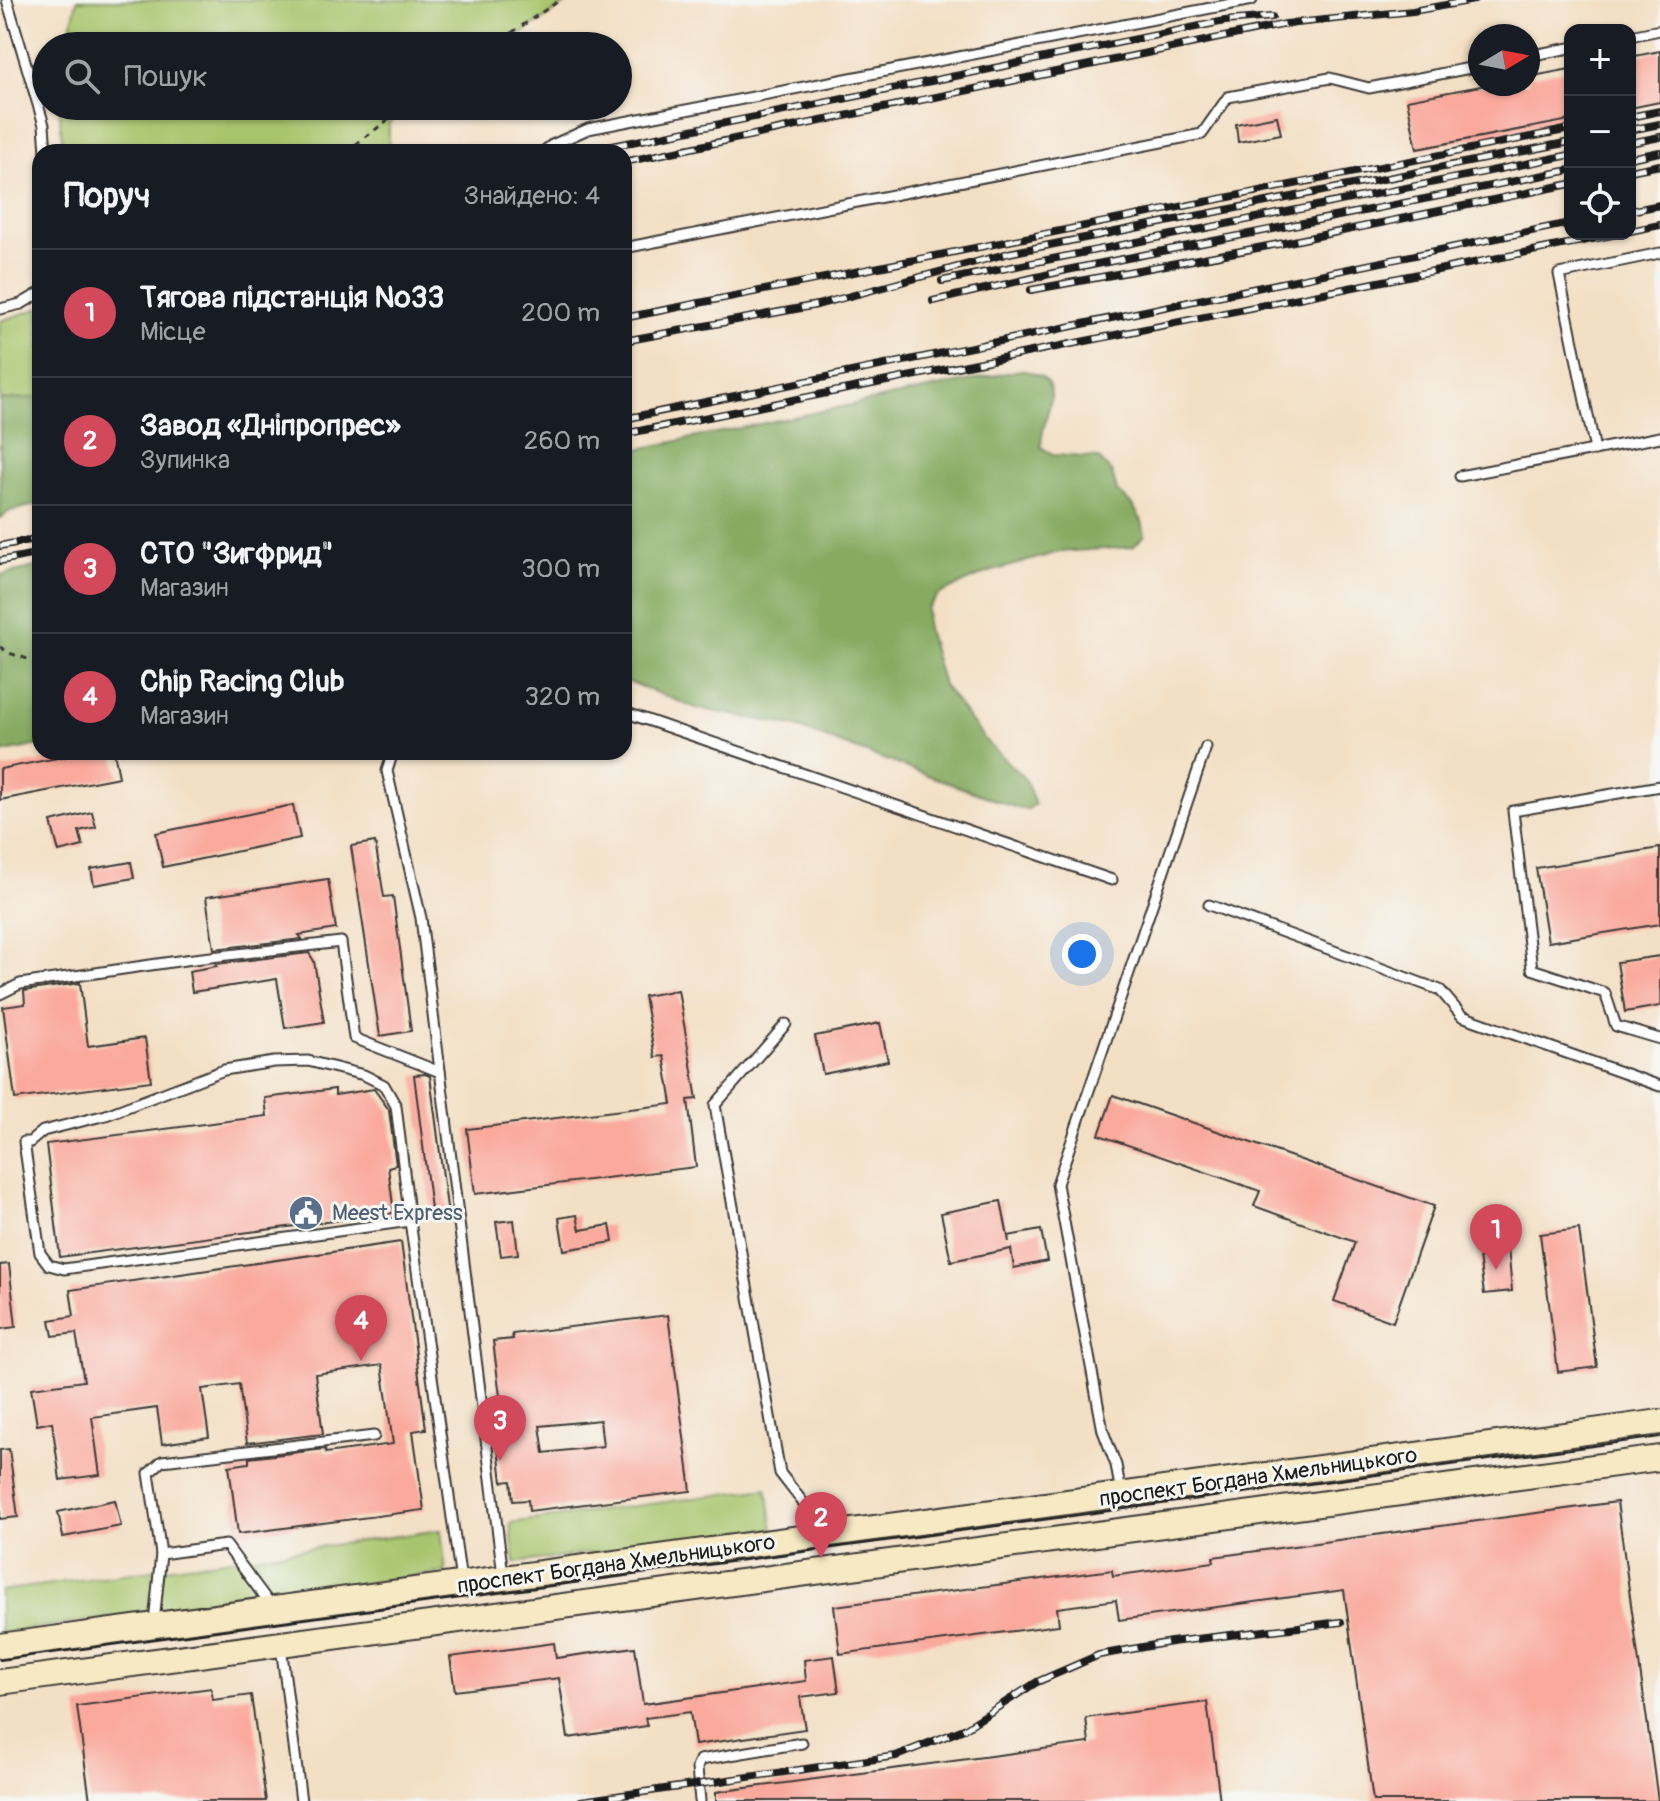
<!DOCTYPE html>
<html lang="uk">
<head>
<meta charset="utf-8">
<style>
  :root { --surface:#171b24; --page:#20242c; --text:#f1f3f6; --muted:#9ea1a6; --line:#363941; --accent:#d1495b }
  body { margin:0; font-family:Pangolin,sans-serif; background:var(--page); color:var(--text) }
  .controls { position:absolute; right:24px; top:24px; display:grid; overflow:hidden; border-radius:16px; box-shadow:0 2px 6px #0004 }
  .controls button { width:72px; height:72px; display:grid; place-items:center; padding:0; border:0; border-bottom:2px solid var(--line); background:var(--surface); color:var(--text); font:40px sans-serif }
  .compass { position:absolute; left:1468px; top:24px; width:72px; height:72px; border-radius:50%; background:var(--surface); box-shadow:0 2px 6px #0004; rotate:80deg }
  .you { position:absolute; left:1082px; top:954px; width:28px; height:28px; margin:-20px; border:6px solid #fff; border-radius:50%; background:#1a73e8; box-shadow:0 0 0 12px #1a73e833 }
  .badge { display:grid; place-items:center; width:52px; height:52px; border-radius:50%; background:var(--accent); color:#fff; font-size:26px; font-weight:700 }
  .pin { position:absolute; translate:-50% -66px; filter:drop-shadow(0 2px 4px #0008) }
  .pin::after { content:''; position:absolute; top:42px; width:28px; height:24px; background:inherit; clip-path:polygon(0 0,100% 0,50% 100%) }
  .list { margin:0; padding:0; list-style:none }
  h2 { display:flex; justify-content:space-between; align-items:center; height:104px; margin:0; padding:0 32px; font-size:34px }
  h2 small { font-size:26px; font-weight:400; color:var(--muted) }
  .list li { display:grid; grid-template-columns:52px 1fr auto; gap:24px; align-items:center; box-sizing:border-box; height:128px; padding:0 32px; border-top:2px solid var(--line) }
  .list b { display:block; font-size:30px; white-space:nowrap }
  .list p { margin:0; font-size:26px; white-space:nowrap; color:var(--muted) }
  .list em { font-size:26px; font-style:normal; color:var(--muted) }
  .icon { flex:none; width:44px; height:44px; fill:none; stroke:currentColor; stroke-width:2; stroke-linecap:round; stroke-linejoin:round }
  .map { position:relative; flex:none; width:1660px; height:1801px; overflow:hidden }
  .search { position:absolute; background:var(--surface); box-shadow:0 2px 6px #0004; left:32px; top:32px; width:600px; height:88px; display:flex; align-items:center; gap:20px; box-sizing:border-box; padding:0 28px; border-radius:44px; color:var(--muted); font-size:30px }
  .panel { position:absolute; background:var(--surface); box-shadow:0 2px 6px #0004; left:32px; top:144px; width:600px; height:616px; border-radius:24px }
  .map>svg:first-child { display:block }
  .green { fill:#a7c56c; stroke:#627044; stroke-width:2 }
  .forest { fill:#85aa60; stroke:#50633e; stroke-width:2 }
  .building { fill:#faa99c; fill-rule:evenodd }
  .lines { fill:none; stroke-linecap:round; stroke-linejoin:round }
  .lane-casing { stroke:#3c3935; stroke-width:13 }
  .secondary-casing { stroke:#3c3935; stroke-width:28 }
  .path { stroke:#3c3935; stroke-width:3; stroke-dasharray:6 6; stroke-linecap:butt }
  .lane { stroke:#fff; stroke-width:9 }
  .secondary { stroke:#f6e9c3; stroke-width:24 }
  .tram { stroke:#1c1c1c; stroke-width:2 }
  .rail-casing { stroke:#1c1c1c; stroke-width:8 }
  .rail { stroke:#f6f6f2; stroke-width:5; stroke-dasharray:15; stroke-linecap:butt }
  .labels { text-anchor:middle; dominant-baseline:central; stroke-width:6; stroke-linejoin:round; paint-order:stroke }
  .service-label { font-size:22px; fill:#4e5e75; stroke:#f6f6f2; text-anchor:start }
  .street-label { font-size:22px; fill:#1c1c1c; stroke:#f6f6f2 }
</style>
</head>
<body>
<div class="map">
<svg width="1660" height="1801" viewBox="0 0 1660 1801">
  <rect width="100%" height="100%" fill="#f6f6f2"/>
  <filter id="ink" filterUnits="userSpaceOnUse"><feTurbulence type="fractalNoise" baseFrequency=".0125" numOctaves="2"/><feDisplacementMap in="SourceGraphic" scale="16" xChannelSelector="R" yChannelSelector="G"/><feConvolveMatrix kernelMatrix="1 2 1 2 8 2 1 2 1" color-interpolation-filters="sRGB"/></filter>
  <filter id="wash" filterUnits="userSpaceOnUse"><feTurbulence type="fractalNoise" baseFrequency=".006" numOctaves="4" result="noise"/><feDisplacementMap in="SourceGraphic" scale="32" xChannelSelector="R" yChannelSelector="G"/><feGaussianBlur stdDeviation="1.8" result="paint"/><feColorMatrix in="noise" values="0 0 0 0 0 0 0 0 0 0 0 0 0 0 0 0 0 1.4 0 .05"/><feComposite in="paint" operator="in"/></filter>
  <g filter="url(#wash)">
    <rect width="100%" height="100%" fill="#f3dfc4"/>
    <!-- green -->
    <g class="green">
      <path d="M77,0H572L503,46H67Z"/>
      <path d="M59,106H413L389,123V152H63Z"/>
      <path d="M40,308V406L0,412V321Z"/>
      <path d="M767,1488L773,1529L515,1563L510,1523Z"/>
      <path d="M441,1530L446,1572L0,1633V1591Z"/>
    </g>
    <!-- forest -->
    <g class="forest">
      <path d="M1020,370C1074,379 1041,411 1041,447L1054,455L1098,458L1112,473L1117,491L1133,506L1142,521L1145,535L1133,547L1059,552L986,573L939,594L927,608L926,625L943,685L986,741L1025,779L1035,804L1028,809L1017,808L793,726L696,708L624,680V452Z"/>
      <path d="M40,397V504L10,511L0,518V400Z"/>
      <path d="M40,566V745L0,753V575Z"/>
    </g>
    <g id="blocks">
      <!-- building -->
      <g class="building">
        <path d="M1660,51V102L1630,108V57Z"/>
        <path d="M1570,69V120L1417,149L1407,100L1491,84H1528V77Z"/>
        <path d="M1277,116L1281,134L1238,142L1236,124Z"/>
        <path d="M88,752H114L119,777L0,800V769Z"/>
        <path d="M293,805L300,838L163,867L156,833Z"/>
        <path d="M92,812L96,827L79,831L83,846L59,852L51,822Z"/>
        <path d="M375,842L384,897L393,896L411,1031L380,1036L351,846Z"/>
        <path d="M1660,848V924L1548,942L1536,868Z"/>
        <path d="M131,862L134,878L94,885L91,869Z"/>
        <path d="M328,879L336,929L299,935L302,939L214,949L206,897Z"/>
        <path d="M309,953L314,961L324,1022L285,1028L277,979L192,992L189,971L217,966L216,964Z"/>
        <path d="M1660,956V1006L1625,1012L1617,962Z"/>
        <path d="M80,983L88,1046L145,1038L151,1081L15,1099L3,1007L25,1004L24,991Z"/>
        <path d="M678,990L697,1099L688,1100L696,1167L475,1194L467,1129L672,1104L664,1056L655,1057L644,996Z"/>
        <path d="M880,1023L888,1061L823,1074L815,1036Z"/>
        <path d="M425,1074L430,1076L448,1215L432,1217L414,1075Z"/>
        <path d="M335,1089V1095L374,1089L389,1110L396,1165L388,1167L394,1213L60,1257L46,1144L267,1116L265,1098Z"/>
        <path d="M1113,1095L1434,1206L1393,1322L1334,1301L1355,1242L1254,1206L1260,1191L1099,1135Z"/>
        <path d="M1001,1201L1009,1242L1008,1236L1041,1230L1047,1261L1014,1268L1011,1249L951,1261L941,1213Z"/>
        <path d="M577,1215L580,1230L610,1225L613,1242L564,1250L559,1218Z"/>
        <path d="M514,1220L518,1254L501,1256L496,1222Z"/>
        <path d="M1579,1229L1597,1367L1558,1372L1540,1234Z"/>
        <path d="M401,1242L426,1429L413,1431L424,1510L238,1534L229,1466L249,1463V1458L325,1449L326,1453L393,1444L382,1365L315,1374L323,1434L247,1443L239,1384L202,1389L209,1437L162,1444L157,1408L92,1417L100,1475L60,1480L52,1422L37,1425L31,1388L84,1381L76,1333L53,1336L50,1320L74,1316L70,1290Z"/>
        <path d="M1508,1246L1512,1291L1484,1294L1478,1249Z"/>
        <path d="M9,1264L16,1327L0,1329V1265Z"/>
        <path d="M668,1315L691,1491L529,1511L528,1500L513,1501L511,1481L502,1482L497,1438L505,1436L493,1341L513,1339L512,1334ZM600,1420L603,1446L544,1453L540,1426Z"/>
        <path d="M9,1449L18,1517L0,1519V1450Z"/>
        <path d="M115,1500L121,1526L63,1537L58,1512Z"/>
        <path d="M1617,1502L1658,1801H1373L1344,1590L1119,1620L1116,1600L1057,1608L1059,1625L840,1654L834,1606L1112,1570L1113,1576L1214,1562L1213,1557Z"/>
        <path d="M554,1643L556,1658L635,1647L643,1704L806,1681L804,1660L834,1656L839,1692L800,1697L805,1729L695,1745L690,1712L645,1718L647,1726L568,1738L559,1678L455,1691L450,1657Z"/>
        <path d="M211,1688L213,1700L251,1695L266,1801H90L77,1706Z"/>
        <path d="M1207,1702L1220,1801H716V1792L1089,1743L1086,1718Z"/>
      </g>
    </g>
  </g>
  <g filter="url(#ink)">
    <use href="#blocks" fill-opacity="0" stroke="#3c3935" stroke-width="2"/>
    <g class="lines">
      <!-- lane casing -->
      <g class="lane-casing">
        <g id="lane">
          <path d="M7,0L44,125L46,152"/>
          <path d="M1630,36L1660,30"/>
          <path d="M1528,56L1570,48"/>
          <path d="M543,152L552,145L588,129L1252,0"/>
          <path d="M624,248L1202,134L1228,97L1330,78L1369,88L1480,66"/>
          <path d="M0,309L21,304L40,293"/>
          <path d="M1595,450L1559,274L1660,253"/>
          <path d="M1460,476L1660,437"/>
          <path d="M624,712L1112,880"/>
          <path d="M393,752L387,771L421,918L503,1575"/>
          <path d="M1660,786L1513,811L1532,969L1605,993L1616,1026L1660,1039"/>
          <path d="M1209,905L1440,990L1462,1016L1660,1086"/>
          <path d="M0,994L20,984L185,960L341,942L354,1038L440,1072"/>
          <path d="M786,1024L715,1105L780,1473L826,1532"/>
          <path d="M410,1221L396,1106L384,1085L364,1075L308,1061L274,1062L224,1070L106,1115L43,1131L30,1142H24L40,1253L49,1265L64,1269L410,1221L461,1581"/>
          <path d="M1121,1493L1116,1465L1103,1431L1057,1184L1206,747"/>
          <path d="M161,1554L226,1545L272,1607"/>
          <path d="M154,1622L161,1554L149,1473L162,1461L374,1436"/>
          <path d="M281,1646L301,1801"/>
          <path d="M700,1801L697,1768L700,1760L802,1743"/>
        </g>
      </g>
      <!-- secondary casing -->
      <g class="secondary-casing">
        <g id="secondary">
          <path d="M0,1646L1660,1422"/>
          <path d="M0,1682L1660,1458"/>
        </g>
      </g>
      <!-- path -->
      <g class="path">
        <path d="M492,46L560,0"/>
        <path d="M346,152L406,106"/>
        <path d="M0,647L9,653L40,663"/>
      </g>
      <!-- lane -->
      <use href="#lane" class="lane"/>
      <!-- secondary -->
      <use href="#secondary" class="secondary"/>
      <!-- tram -->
      <path class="tram" d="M0,1660L1660,1437"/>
      <!-- rail casing -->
      <g class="rail-casing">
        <g id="rail">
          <path d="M1630,117L1660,111"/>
          <path d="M1630,130L1660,124"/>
          <path d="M1630,143L1660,137"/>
          <path d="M583,152L1225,21L1272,17"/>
          <path d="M1630,158L1660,152"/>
          <path d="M624,162L1286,24L1413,11L1474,0"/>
          <path d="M1630,171L1660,165"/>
          <path d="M1630,211L1660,205"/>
          <path d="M1630,231L1660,225"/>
          <path d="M942,281L1570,155"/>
          <path d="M1031,290L1284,243L1570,184"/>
          <path d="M933,301L1067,270L1570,170"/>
          <path d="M624,318L1570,129"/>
          <path d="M624,341L817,305L1009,253L1570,142"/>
          <path d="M624,419L1570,223"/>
          <path d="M624,434L1617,234"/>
          <path d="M0,546L40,538"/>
          <path d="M0,561L40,553"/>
          <path d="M581,1801L896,1756L964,1729L1037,1682L1099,1655L1171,1642L1341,1622"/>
        </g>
      </g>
      <!-- rail -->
      <use href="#rail" class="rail"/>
    </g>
  </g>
  <!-- icons -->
  <defs>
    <g id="civic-disc" transform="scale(1.8)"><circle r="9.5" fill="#5c6f8a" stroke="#f6f6f2"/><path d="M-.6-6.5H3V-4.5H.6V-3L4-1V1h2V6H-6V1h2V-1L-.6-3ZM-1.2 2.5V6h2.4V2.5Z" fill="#fff"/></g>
  </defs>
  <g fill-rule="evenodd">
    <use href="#civic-disc" x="306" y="1213"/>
  </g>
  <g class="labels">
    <!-- service labels -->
    <g class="service-label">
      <text x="332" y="1213">Meest Express</text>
    </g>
    <!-- street labels -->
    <g class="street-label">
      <text transform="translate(1258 1477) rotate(-8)">проспект Богдана Хмельницького</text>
      <text transform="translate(616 1564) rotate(-8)">проспект Богдана Хмельницького</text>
    </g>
  </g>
</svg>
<div class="controls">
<button>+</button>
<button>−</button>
<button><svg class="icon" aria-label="locate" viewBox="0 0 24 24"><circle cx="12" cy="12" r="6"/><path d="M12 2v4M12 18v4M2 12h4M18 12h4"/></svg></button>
</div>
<svg class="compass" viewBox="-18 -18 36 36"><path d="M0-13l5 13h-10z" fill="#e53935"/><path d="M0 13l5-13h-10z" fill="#9ea1a6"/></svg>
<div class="you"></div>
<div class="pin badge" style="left:1496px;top:1270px">1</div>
<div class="pin badge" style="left:821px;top:1558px">2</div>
<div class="pin badge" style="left:500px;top:1461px">3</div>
<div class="pin badge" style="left:361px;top:1361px">4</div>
<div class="search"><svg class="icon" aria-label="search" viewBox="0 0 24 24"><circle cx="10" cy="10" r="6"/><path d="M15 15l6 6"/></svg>Пошук</div>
<section class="panel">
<h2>Поруч<small>Знайдено: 4</small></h2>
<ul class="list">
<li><span class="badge">1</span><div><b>Тягова пiдстанцiя №33</b><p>Місце</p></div><em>200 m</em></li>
<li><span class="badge">2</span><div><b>Завод «Дніпропрес»</b><p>Зупинка</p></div><em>260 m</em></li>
<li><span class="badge">3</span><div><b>СТО &quot;Зигфрид&quot;</b><p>Магазин</p></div><em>300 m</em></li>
<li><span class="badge">4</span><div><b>Chip Racing Club</b><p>Магазин</p></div><em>320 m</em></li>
</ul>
</section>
</div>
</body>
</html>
